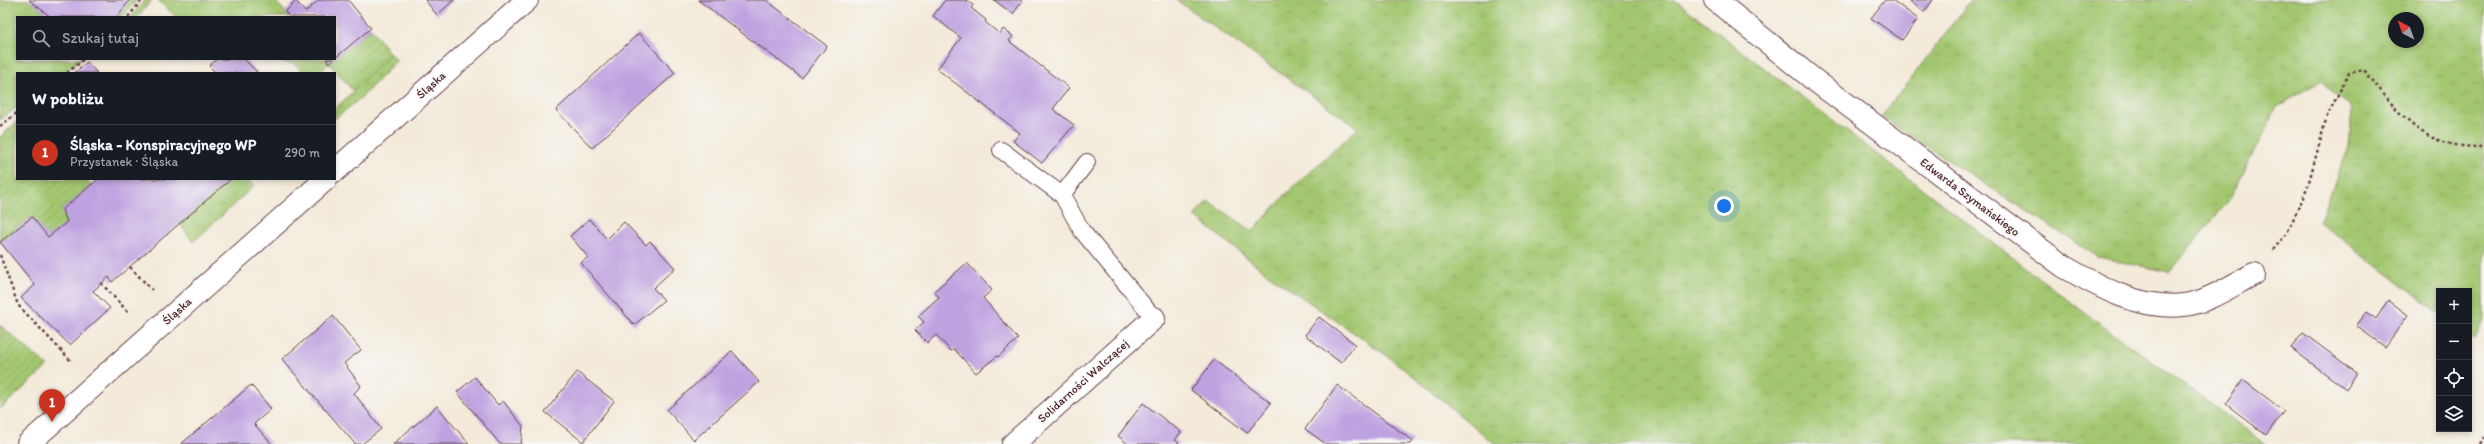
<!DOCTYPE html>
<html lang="pl">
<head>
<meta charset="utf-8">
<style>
  :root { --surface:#171b24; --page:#20242c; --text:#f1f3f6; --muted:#9ea1a6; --line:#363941; --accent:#c8321e }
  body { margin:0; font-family:Itim,sans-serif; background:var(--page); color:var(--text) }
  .controls { position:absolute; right:12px; bottom:12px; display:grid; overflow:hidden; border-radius:0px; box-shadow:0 2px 6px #0003 }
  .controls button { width:36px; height:36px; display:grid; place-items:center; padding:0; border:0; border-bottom:1px solid var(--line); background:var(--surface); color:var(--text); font:20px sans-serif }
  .compass { position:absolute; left:2388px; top:12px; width:36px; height:36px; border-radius:50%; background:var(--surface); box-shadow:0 2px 6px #0003; rotate:319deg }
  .you { position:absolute; left:1724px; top:206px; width:14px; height:14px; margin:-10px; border:3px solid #fff; border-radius:50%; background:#1a73e8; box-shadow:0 0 0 6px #1a73e833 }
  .badge { display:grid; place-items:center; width:26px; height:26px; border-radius:50%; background:var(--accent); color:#fff; font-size:13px; font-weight:700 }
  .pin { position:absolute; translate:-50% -33px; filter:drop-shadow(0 1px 2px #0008) }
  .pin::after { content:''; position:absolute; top:21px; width:14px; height:12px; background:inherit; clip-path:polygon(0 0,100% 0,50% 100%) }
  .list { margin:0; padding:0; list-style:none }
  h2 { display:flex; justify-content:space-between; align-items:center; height:52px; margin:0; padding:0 16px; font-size:17px }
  h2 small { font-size:13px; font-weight:400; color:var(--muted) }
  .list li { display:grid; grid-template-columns:26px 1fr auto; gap:12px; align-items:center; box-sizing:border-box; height:56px; padding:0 16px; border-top:1px solid var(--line) }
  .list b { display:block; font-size:15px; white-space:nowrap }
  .list p { margin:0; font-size:13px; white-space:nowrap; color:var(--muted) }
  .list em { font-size:13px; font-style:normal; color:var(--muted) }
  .icon { flex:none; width:22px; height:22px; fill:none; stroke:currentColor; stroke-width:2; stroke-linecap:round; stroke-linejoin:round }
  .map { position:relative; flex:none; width:2484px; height:444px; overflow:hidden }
  .search { position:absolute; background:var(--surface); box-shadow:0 2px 6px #0003; left:16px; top:16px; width:320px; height:44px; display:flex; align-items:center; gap:10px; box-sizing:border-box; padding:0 14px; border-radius:0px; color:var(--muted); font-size:15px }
  .panel { position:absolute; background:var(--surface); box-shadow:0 2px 6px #0003; left:16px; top:72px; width:320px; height:108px; border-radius:0px }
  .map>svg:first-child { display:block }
  .grass { fill:url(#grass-tufts); stroke:#76734e; fill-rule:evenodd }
  .garden { fill:url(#garden-furrows); stroke:#76734e }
  .building { fill:#bea2e0 }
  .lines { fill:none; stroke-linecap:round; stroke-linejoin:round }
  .service-casing { stroke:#633d45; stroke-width:18 }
  .minor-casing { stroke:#633d45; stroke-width:24 }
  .tertiary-casing { stroke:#633d45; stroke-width:24 }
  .path { stroke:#633d45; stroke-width:2.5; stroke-dasharray:3 3; stroke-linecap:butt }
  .service { stroke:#fff; stroke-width:16 }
  .minor { stroke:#fff; stroke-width:22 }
  .tertiary { stroke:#fff; stroke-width:22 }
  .labels { text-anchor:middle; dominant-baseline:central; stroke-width:3; stroke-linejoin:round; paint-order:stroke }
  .street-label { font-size:12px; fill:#4a1f2b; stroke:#f6f6f2 }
</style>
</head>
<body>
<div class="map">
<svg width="2484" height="444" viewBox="0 0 2484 444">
  <defs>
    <pattern id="grass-tufts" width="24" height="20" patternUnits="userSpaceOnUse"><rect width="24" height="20" fill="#a3c770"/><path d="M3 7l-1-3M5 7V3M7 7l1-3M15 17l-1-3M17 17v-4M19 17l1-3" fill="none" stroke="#8eaa61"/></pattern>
    <pattern id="garden-furrows" width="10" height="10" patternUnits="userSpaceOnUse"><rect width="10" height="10" fill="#a3c770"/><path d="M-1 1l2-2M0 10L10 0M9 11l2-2" fill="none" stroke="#8eaa61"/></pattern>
  </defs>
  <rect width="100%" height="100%" fill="#f6f6f2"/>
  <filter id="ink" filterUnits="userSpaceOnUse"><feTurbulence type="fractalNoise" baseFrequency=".025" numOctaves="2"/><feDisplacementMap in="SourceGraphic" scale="8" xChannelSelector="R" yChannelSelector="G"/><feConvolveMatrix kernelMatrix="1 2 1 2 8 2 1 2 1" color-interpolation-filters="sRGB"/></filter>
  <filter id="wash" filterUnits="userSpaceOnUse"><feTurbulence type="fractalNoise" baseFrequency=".012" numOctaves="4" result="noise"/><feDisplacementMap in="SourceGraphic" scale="16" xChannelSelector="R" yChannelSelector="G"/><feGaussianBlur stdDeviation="0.9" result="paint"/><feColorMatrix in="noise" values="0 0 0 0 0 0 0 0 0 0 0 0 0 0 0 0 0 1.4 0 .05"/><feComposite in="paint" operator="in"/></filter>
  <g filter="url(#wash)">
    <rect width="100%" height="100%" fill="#f3ead9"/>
    <!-- grass -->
    <g class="grass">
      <path d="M0,0H29L51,17H17V59H81L62,73H17V107L0,120Z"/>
      <path d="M127,0H137L122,17H117Z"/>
      <path d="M145,0H152L137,17H131Z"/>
      <path d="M158,0H274L290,17H176Z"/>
      <path d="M1176,0H1675L2097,322L2266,444H1495L1389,357L1265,272L1194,216L1208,201L1253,231L1288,192L1358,128Z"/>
      <path d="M1971,0H2484V319L2475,340L2469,336V291H2439V313L2319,222L2349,147L2352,110L2321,81L2277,107L2230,199L2169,272L2098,257L1881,117ZM2394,18H2418V42H2394Z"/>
      <path d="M390,54L397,60L363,96L335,119V109Z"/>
      <path d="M264,59H326L329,63L320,73H305L293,63L268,62Z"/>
      <path d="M231,179H248L254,186L193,242L180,224V221Z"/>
    </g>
    <!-- garden -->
    <g class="garden">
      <path d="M371,28L390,54L353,91L329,63Z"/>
      <path d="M17,122V179H86L91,185L62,210L67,222L48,237L31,217L0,242V137Z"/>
      <path d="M0,325L48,366L0,409Z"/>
    </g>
    <g id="blocks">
      <!-- building -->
      <g class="building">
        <path d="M29,0H127L129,1L117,17H51Z"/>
        <path d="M319,0H348L371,28L335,58V17H290L285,12L296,1L305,12Z"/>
        <path d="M425,0H454L437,15Z"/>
        <path d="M698,0H766L827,46L802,78Z"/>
        <path d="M945,0H966L973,5L971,8L986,20L985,22L1000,34L1003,29L1013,36L1009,41L1069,88L1053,109L1074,125L1042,163L1013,141L1020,133L937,69L961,38L933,16Z"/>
        <path d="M994,0H1023L1013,14Z"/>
        <path d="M1885,0H1892L1918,19L1902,40L1871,18Z"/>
        <path d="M1909,0H1933L1924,12Z"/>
        <path d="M639,33L675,73L592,148L556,110Z"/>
        <path d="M217,59H244L258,73H216L209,66Z"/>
        <path d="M326,59H334L329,63Z"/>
        <path d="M87,62L97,73H74Z"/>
        <path d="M98,179H231L112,282L109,277L93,291L110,308L70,345L21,298L35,285L0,242L32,217L48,237L67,222L62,210Z"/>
        <path d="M589,219L607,239L624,222L646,245L650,241L675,268L653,288L664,300L634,325L581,263L588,257L570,236Z"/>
        <path d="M967,263L992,290L983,298L1018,339L998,357L997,356L976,373L954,349L951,351L936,335L927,343L915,330L924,322L918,316L939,297L934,291Z"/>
        <path d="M2388,300L2408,315L2385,347L2356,326L2367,312L2376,319Z"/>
        <path d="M333,316L361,350L344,363L361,386L354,393L381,429L362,444H355L282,359Z"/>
        <path d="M1319,317L1355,344L1341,363L1305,335Z"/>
        <path d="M2303,333L2357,373L2346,389L2291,348Z"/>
        <path d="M732,351L759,382L694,440L667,410Z"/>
        <path d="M1214,360L1271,403L1247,433L1191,390Z"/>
        <path d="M577,372L614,401L583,442L545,412Z"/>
        <path d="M475,377L498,405L503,401L523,426L521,444H500L457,392Z"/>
        <path d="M2243,380L2284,411L2266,435L2226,404Z"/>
        <path d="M251,385L271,409L254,424L272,444H181Z"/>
        <path d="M1337,385L1413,441L1411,444H1326L1305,429Z"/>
        <path d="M1143,403L1181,432L1175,440L1180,444H1128L1118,436Z"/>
        <path d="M437,406L469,444H393Z"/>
      </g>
    </g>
  </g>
  <g filter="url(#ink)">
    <use href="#blocks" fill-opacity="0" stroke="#633d45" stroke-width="1"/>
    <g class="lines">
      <!-- service casing -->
      <g class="service-casing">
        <g id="service">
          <path d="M1001,150L1062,195"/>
          <path d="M1087,162L1062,195L1082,231L1154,318"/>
        </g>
      </g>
      <!-- minor casing -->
      <g class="minor-casing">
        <g id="minor">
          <path d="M1715,0L1813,79L2063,266C2099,287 2140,310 2184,305C2206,303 2234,284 2254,274"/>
          <path d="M1013,444L1154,318"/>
        </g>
      </g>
      <!-- tertiary casing -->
      <g class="tertiary-casing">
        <g id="tertiary">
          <path d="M335,171L527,0"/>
          <path d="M28,444L326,179"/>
        </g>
      </g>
      <!-- path -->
      <g class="path">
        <path d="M128,17L142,0"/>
        <path d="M67,73L84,59"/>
        <path d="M0,126L17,113"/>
        <path d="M2273,250L2287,233L2307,189L2327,116L2349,73L2364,70C2402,115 2418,148 2484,147"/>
        <path d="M0,255L18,305L72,362"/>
        <path d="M130,267L152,290"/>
        <path d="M101,283L128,312"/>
        <path d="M2480,444L2484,437"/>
      </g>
      <!-- service -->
      <use href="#service" class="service"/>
      <!-- minor -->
      <use href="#minor" class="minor"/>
      <!-- tertiary -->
      <use href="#tertiary" class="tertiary"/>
    </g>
  </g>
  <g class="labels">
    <!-- street labels -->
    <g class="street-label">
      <text transform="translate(431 85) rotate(-42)">Śląska</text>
      <text transform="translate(1970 197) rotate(37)">Edwarda Szymańskiego</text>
      <text transform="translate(177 311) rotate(-42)">Śląska</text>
      <text transform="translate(1083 381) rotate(-42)">Solidarności Walczącej</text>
    </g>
  </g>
</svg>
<div class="controls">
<button>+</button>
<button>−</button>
<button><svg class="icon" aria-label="locate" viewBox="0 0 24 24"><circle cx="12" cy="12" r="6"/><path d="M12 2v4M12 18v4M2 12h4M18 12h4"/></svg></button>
<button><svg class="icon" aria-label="layers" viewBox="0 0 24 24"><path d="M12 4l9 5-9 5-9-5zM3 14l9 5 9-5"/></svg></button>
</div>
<svg class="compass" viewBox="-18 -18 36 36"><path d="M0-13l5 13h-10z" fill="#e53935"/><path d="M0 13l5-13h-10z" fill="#9ea1a6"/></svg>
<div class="you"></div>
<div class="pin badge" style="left:52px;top:422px">1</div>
<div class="search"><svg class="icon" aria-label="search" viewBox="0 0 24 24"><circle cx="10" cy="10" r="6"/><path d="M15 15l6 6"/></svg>Szukaj tutaj</div>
<section class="panel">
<h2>W pobliżu<small></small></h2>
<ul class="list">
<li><span class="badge">1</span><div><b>Śląska - Konspiracyjnego WP</b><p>Przystanek · Śląska</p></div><em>290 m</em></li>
</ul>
</section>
</div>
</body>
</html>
